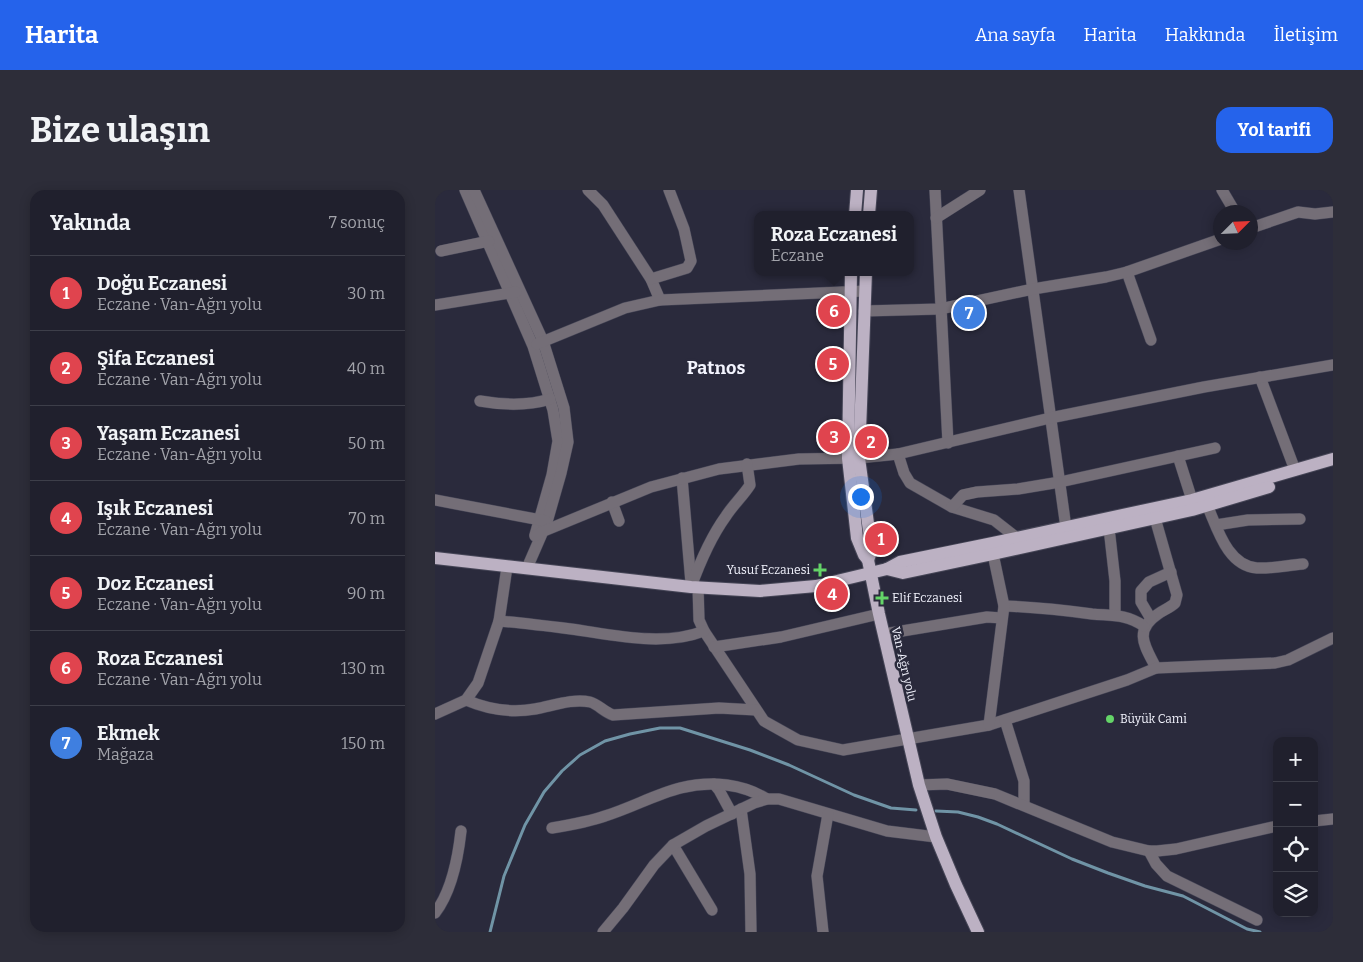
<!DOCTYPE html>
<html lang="tr">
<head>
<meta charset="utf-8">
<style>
  :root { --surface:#20202d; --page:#2d2d39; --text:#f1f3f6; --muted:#a2a3aa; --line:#3d3e49; --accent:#2563eb }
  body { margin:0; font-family:Bitter,serif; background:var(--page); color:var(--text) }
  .controls { position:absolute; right:15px; bottom:15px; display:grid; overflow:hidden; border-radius:10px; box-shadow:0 2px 12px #0003 }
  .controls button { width:45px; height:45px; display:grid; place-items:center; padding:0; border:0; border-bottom:1px solid var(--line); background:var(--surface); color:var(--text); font:25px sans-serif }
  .compass { position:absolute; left:778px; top:15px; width:45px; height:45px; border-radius:50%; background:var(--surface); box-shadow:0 2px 12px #0003; rotate:66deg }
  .you { position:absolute; left:425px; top:306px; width:18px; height:18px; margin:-12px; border:4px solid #fff; border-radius:50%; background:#1a73e8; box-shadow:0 0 0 8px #1a73e833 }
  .badge { display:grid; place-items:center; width:32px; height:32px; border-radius:50%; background:var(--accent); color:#fff; font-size:16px; font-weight:700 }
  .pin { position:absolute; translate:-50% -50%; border:2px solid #fff; box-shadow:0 1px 5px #0006 }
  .popup { position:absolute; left:319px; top:21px; width:160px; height:65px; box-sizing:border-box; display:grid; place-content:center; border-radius:10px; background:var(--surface); filter:drop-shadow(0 1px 4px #0005); font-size:16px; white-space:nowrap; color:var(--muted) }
  .popup b { font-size:19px; color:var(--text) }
  .popup::after { content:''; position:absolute; left:50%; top:100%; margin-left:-10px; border:10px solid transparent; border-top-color:var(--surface) }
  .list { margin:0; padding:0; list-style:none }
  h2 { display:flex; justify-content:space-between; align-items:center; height:65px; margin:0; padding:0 20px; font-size:21px }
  h2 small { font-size:16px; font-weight:400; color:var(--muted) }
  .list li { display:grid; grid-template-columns:32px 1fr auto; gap:15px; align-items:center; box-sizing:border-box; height:75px; padding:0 20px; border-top:1px solid var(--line) }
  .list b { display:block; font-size:19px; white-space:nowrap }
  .list p { margin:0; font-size:16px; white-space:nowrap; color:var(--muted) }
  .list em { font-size:16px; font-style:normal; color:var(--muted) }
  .icon { flex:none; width:28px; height:28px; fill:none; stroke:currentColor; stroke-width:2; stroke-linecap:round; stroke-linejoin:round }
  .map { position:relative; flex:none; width:898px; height:742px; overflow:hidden; border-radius:15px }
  header { display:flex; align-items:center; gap:30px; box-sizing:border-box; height:70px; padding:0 25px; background:var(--accent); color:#fff }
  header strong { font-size:24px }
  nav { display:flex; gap:28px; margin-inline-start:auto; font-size:18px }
  .intro { display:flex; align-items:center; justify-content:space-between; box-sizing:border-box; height:120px; padding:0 30px }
  h1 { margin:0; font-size:35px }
  .button { padding:12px 22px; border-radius:15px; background:var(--accent); color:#fff; font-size:18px; font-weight:700 }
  main { display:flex; gap:30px; padding:0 30px }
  aside { flex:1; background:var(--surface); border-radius:15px; box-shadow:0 2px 12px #0003 }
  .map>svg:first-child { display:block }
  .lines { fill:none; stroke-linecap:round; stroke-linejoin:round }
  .stream { stroke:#7094a6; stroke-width:3 }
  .minor-casing { stroke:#464657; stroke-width:12 }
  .major-casing { stroke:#464657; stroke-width:14 }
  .minor { stroke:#746e77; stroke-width:11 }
  .major { stroke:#bcb1c3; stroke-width:12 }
  .poi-dot { fill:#64d468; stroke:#2a2a3c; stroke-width:2 }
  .labels { text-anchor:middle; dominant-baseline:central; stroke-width:5; stroke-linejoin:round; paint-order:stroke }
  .poi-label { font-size:12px; fill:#f3f4fe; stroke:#2a2a3c; text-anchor:start }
  .street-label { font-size:12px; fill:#f3f4fe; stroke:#2a2a3c }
  .district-label { font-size:18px; font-weight:bold; fill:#f3f4fe; stroke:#2a2a3c }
</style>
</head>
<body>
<header>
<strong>Harita</strong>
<nav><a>Ana sayfa</a><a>Harita</a><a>Hakkında</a><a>İletişim</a></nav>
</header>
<div class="intro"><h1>Bize ulaşın</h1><a class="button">Yol tarifi</a></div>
<main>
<aside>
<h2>Yakında<small>7 sonuç</small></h2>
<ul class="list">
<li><span class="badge" style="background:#e0444e">1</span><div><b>Doğu Eczanesi</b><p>Eczane · Van-Ağrı yolu</p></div><em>30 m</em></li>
<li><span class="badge" style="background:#e0444e">2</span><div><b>Şifa Eczanesi</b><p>Eczane · Van-Ağrı yolu</p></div><em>40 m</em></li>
<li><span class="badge" style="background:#e0444e">3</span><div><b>Yaşam Eczanesi</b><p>Eczane · Van-Ağrı yolu</p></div><em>50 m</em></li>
<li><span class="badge" style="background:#e0444e">4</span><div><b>Işık Eczanesi</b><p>Eczane · Van-Ağrı yolu</p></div><em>70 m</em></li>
<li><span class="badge" style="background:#e0444e">5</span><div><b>Doz Eczanesi</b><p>Eczane · Van-Ağrı yolu</p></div><em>90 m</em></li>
<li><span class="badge" style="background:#e0444e">6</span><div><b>Roza Eczanesi</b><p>Eczane · Van-Ağrı yolu</p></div><em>130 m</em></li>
<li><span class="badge" style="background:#3f7fe0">7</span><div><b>Ekmek</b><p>Mağaza</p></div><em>150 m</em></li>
</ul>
</aside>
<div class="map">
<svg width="898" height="742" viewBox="0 0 898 742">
  <rect width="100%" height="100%" fill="#2a2a3c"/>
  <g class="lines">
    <!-- stream -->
    <g class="stream">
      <path d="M501,621L523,622L543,627L562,634L637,669L673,683L710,696L748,706L812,739L825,742"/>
      <path d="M55,742L69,686L90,635L109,602L127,581L145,565L170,551L195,544L225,538H245L315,560L354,575L419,605L456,618L481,620"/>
    </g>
    <!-- minor casing -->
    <g class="minor-casing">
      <g id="minor">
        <path d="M30,0L98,156L118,220L123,251L117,285L100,345"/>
        <path d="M39,0L108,151L129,218L133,252L126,283L112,332L92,378"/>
        <path d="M153,0L168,15L216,89L225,110"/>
        <path d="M500,0L513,253"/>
        <path d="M584,0L632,345"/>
        <path d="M787,0L800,22"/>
        <path d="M501,28L545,0"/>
        <path d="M816,38L863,22L880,24L898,22"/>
        <path d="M6,61L54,51"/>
        <path d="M692,82L716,150"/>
        <path d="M216,89L252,78L256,71L249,39L234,0"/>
        <path d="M0,115L81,102"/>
        <path d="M429,121L505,119L598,99L671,87L692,82L786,49"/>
        <path d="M102,154L190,118L225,110L430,101"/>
        <path d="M825,187L860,280"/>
        <path d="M45,211C68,215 93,216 115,209"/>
        <path d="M463,264L469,283L475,293L517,317L559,330L582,348"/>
        <path d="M743,266L757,310"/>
        <path d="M247,288L256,393"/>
        <path d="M0,310L111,331"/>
        <path d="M177,312L184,331"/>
        <path d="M772,315C782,337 792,376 822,378C837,379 853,375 868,374"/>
        <path d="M517,317L528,305L542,302L583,299L625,292L780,258"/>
        <path d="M720,328L742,405L740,413C735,418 728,420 723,424C698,441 710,456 721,478"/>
        <path d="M781,335L813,330L865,329"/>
        <path d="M674,338L680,391V425"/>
        <path d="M100,346L109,341L216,297L284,279L364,269L424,268L463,264L615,228L769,197L898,175"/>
        <path d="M256,397C265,372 275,348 291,326C298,315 308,306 315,295L312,274"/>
        <path d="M263,397L264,430L269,441L329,531L363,550L408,560L554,535L692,490L721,478L840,473L853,470L898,448"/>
        <path d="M569,416C599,417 628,420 657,424C679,426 690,424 709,436"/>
        <path d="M716,429L706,412V401L714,392L736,382"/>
        <path d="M64,431C88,433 112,436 136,439C179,445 228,457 269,441"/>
        <path d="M449,444L552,427L567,428"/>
        <path d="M279,457L346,447L444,424"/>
        <path d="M31,510C52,519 77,523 100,519C117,516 138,508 155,512C163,514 169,522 178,525L284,518L321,520"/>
        <path d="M0,524L31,510L43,493L64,431L72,377"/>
        <path d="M570,530L589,591V615"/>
        <path d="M554,535L569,416L558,364V356"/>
        <path d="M279,594L284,600L297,624"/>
        <path d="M484,595L512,594L560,604L677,652L714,661H722L741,659L842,636"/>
        <path d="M306,619L315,684L316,742"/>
        <path d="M879,631L898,629"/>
        <path d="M117,638C135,635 153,632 170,626C214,612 243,589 292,595C307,597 319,601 332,609"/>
        <path d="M238,655L277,720"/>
        <path d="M714,661L721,674L732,686L822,730"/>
        <path d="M0,723C17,701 23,668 26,641"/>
        <path d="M168,742L188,718L219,675L238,655L271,636L319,613L332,609H344L452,641L501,647"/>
        <path d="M388,742L382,686L393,624"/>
      </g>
    </g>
    <!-- major casing -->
    <g class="major-casing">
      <g id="major">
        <path d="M420,25L422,0"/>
        <path d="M434,25L436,0"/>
        <path d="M416,82L413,268L422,348L429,365L433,370L444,424L484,595L501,647L521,695L543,742"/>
        <path d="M431,82L424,268L436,355V362L433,370"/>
        <path d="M0,368L256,397L325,401L381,396L452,379L465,372L558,353L757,310L898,269"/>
        <path d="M452,379L468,383L558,364L757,320L834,297"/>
      </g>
    </g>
    <!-- minor -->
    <use href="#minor" class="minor"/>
    <!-- major -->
    <use href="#major" class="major"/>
  </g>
  <!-- markers -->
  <g class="poi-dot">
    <path d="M382.5 372.5h5v5h5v5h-5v5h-5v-5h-5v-5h5z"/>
    <path d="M444.5 400.5h5v5h5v5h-5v5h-5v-5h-5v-5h5z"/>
    <circle cx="675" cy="529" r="5"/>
  </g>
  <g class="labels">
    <!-- poi labels -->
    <g class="poi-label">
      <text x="375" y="380" text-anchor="end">Yusuf Eczanesi</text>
      <text x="457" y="408">Elif Eczanesi</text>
      <text x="685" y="529">Büyük Cami</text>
    </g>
    <!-- street labels -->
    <g class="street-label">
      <text transform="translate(469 474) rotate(77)">Van-Ağrı yolu</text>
    </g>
    <!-- district labels -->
    <g class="district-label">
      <text x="281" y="178">Patnos</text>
    </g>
  </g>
</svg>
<div class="controls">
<button>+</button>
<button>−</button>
<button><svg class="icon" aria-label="locate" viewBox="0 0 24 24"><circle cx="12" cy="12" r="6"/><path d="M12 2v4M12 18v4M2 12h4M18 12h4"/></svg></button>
<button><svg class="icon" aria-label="layers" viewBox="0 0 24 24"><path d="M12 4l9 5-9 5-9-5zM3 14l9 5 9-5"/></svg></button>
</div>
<svg class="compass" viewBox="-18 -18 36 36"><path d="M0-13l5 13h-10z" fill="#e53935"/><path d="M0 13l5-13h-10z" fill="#a2a3aa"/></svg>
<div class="you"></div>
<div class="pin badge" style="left:446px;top:349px;background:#e0444e">1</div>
<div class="pin badge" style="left:436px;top:252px;background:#e0444e">2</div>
<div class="pin badge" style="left:399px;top:247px;background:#e0444e">3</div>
<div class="pin badge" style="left:397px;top:404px;background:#e0444e">4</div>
<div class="pin badge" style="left:398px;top:174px;background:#e0444e">5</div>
<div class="pin badge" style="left:399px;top:121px;background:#e0444e">6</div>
<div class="popup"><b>Roza Eczanesi</b>Eczane</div>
<div class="pin badge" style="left:534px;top:123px;background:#3f7fe0">7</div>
</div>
</main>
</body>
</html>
